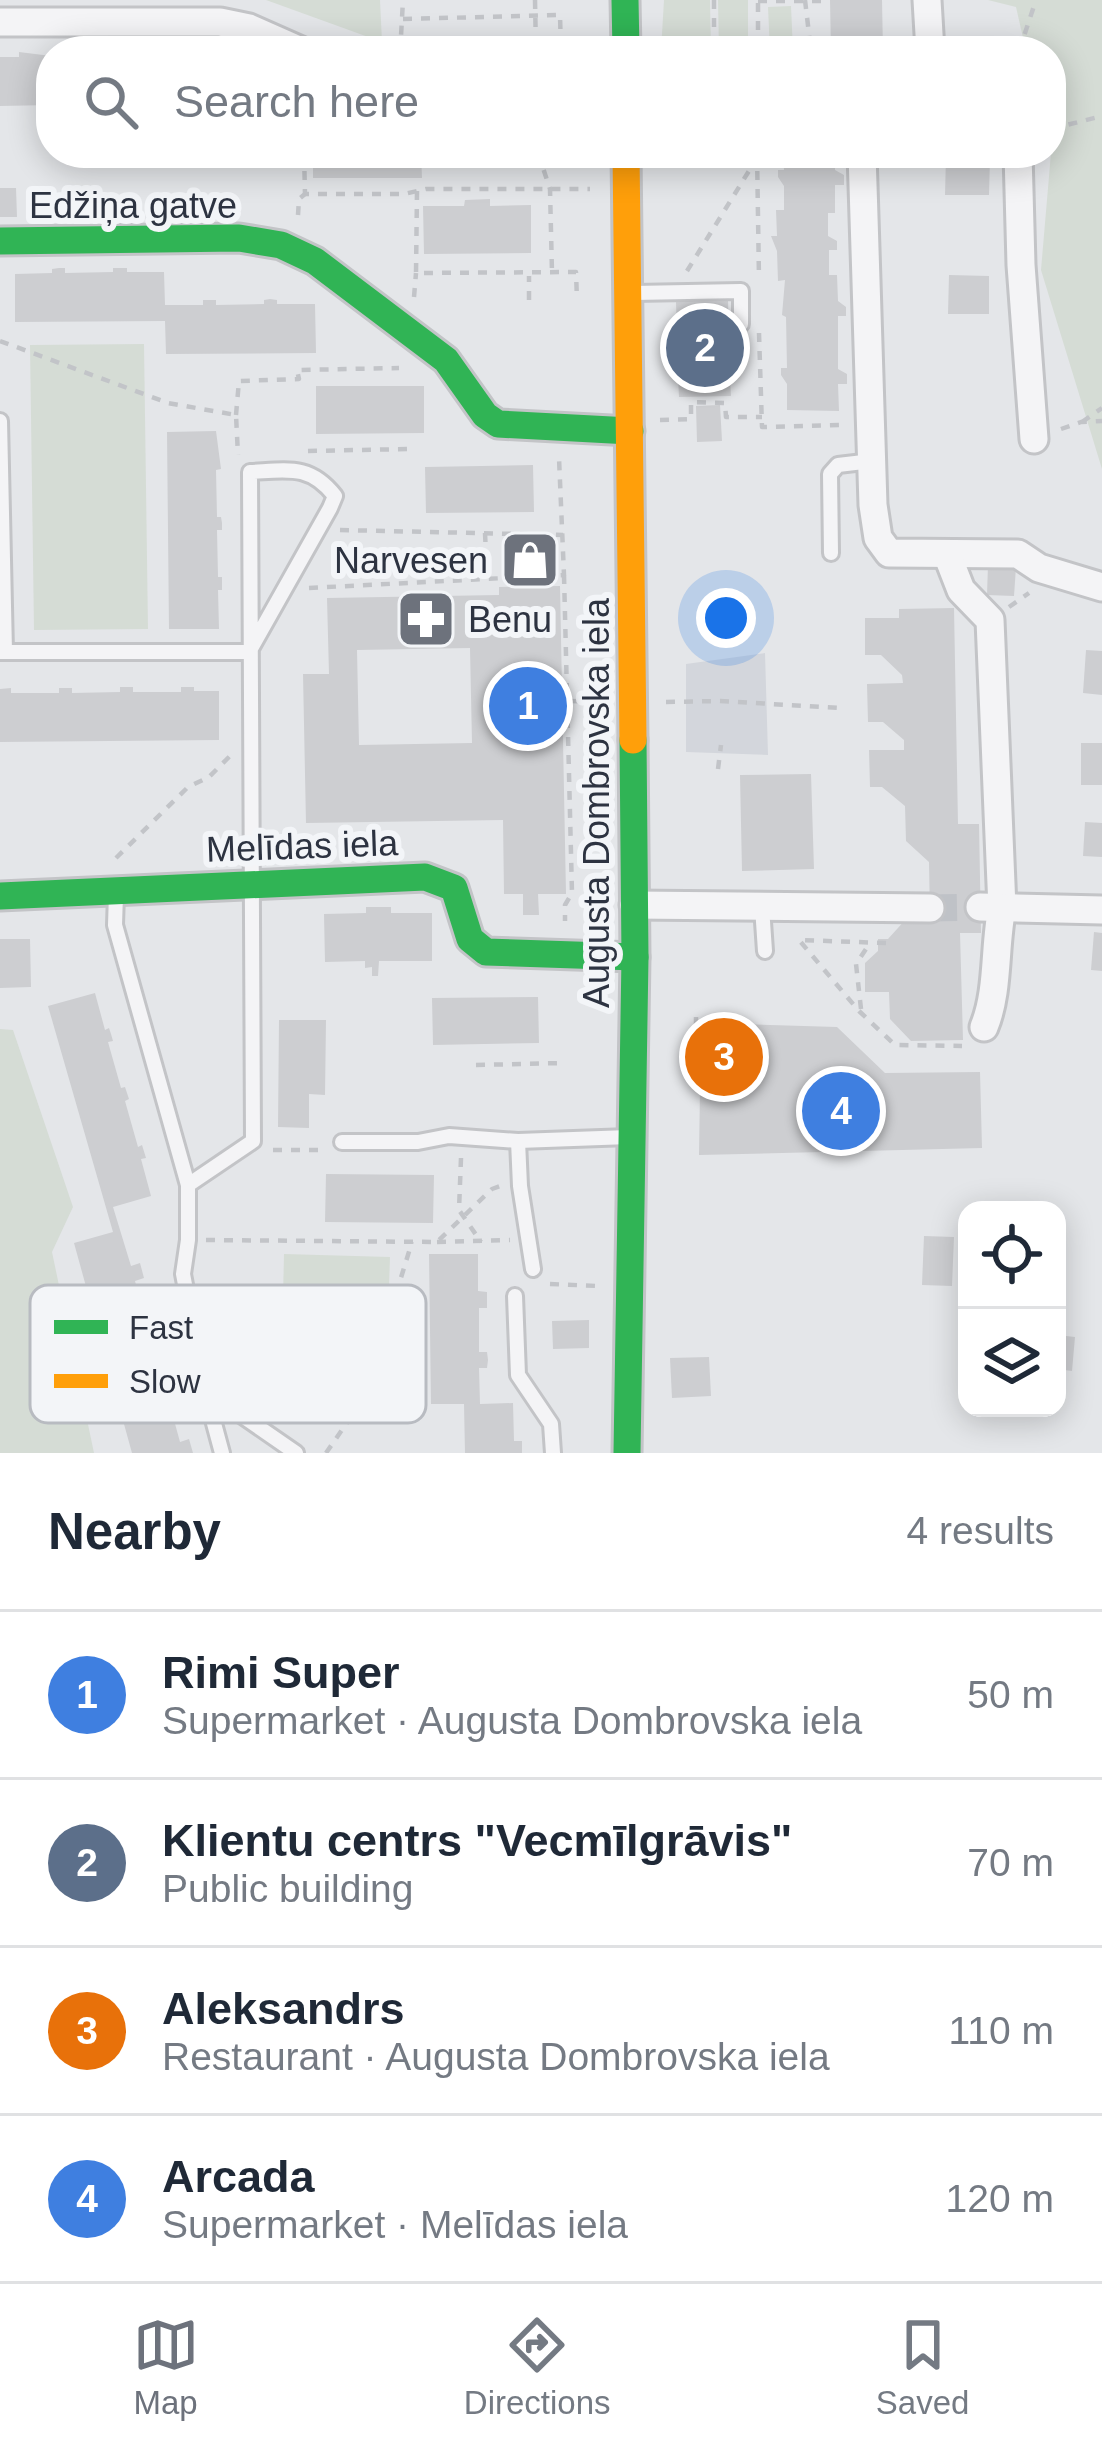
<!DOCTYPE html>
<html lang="en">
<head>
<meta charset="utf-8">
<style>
  :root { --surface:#fff; --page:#f6f6f7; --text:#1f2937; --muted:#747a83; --line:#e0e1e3; --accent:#6d727c }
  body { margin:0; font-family:Arial,sans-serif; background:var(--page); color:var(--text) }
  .controls { position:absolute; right:36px; bottom:36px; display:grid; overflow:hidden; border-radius:24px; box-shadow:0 6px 30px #0003 }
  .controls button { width:108px; height:108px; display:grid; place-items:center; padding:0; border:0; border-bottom:3px solid var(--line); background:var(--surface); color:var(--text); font:60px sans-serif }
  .you { position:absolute; left:726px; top:618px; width:42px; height:42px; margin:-30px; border:9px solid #fff; border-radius:50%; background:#1a73e8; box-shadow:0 0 0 18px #1a73e833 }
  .badge { display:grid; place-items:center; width:78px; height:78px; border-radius:50%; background:var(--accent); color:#fff; font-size:39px; font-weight:700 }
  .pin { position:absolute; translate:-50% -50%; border:6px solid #fff; box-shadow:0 3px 12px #0006 }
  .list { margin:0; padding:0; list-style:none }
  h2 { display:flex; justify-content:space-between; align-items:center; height:156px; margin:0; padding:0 48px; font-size:51px }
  h2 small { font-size:39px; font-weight:400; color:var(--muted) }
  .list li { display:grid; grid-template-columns:78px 1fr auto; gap:36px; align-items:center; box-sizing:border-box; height:168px; padding:0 48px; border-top:3px solid var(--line) }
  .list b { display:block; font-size:45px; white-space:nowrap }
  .list p { margin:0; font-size:39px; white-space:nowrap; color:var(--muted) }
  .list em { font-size:39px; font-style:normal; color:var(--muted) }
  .icon { flex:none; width:66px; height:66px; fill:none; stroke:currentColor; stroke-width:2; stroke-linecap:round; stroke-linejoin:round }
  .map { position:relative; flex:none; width:1102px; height:1453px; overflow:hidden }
  .search { position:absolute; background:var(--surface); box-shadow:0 6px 30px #0003; left:36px; right:36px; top:36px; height:132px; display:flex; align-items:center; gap:30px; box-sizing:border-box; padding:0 42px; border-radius:48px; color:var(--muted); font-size:45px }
  .sheet { height:828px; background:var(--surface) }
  nav { display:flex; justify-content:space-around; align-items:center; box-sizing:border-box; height:168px; border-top:3px solid var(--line); background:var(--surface); font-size:33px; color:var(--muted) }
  nav a { display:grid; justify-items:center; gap:6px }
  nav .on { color:var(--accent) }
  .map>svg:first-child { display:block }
  .built { fill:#d3d6dc }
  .green { fill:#d5dcd5 }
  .building { fill:#cdced1; fill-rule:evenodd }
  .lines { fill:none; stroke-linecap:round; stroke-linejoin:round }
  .street-tunnel { stroke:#bfc2c7; stroke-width:27; stroke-dasharray:27 14; stroke-linecap:butt }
  .lane-casing { stroke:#c3c4c7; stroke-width:20 }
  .street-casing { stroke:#c3c4c7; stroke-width:33 }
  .fast-casing { stroke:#c3c4c7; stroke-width:33 }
  .slow-casing { stroke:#c3c4c7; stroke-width:33 }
  .path { stroke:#c2c4c8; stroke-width:4.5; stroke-dasharray:9 9; stroke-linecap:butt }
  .lane { stroke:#f4f4f6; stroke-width:14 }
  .street { stroke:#f4f4f6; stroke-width:27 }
  .fast { stroke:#30b455; stroke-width:27 }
  .slow { stroke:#ff9f0a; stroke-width:27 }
  .labels { text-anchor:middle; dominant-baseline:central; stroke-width:12; stroke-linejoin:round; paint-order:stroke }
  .street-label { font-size:36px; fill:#2d3341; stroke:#f3f5f8 }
  .poi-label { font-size:36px; fill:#2d3341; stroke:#f3f5f8; text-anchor:end }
  .key { fill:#f3f5f8; stroke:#b8bbc1; stroke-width:3 }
  .key-label { font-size:33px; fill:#2d3341 }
</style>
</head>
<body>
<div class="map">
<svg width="1102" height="1453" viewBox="0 0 1102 1453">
  <rect width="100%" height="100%" fill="#e4e6e9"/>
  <!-- built -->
  <path class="built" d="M765,653L768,755L686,752V664Z"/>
  <!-- green -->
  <g class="green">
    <path d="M266,0H380L382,42Z"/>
    <path d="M664,0H710L711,51H661Z"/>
    <path d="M718,0H748V51H719Z"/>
    <path d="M988,0H1102V469L1041,270L1051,153V51H1026L1016,7Z"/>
    <path d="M791,6L793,51H770L768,7Z"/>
    <path d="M144,344L148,629L34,630L30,345Z"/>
    <path d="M0,1029L13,1030L73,1207L52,1252L94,1453H0Z"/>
    <path d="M284,1254L390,1257L387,1344L282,1341Z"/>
  </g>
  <!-- building -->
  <g class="building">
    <path d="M830,0H882L883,51H831Z"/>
    <path d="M19,52L51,56V105L0,106V57H19Z"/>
    <path d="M313,153H421L422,178H313Z"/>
    <path d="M783,153H835V170L844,175V185H835V213H828V236L837,241V250H829V275H837L838,301L846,307V316H838V369L847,374V384H838L839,411L787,410V384L781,375V368H787L786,317L782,315L785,280L778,281L777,251L771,236H777L776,210H784V186L778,177V170H784Z"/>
    <path d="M946,156L990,157L989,195H945Z"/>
    <path d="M0,188H16L17,217H0Z"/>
    <path d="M490,199V206L531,205V253L424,254L423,206H464L465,200Z"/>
    <path d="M59,268H65V273L113,272V268H127V272H164L165,305H203V300H216V305L264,304V300L270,299L277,300V304H315L316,353L166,354L165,321L15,322V274L52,273V269Z"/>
    <path d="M949,275L989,276V314H948Z"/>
    <path d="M728,301L729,338H737L738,358L729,359L731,396L679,397L677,358H673L672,339L677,338L676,302Z"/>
    <path d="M316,386H424V433L316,434Z"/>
    <path d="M720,405L722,441L697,442L696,406Z"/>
    <path d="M216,431L221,469L216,470L217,517H221L222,523V530H217L218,577H222V590H218L219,629H169L167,432Z"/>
    <path d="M533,465L534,512L426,513L425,467Z"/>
    <rect x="521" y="549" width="17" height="21"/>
    <path d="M988,565L1016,567L1014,596L987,595Z"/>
    <path d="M560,586L566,894H538L539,915H523V894H504L503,820L306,823L303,674H329L327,598L499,595V587ZM470,648L472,743L359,745L357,650Z"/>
    <path d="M954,608L958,824H979L981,933H960L963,1040L911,1041L890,1019L889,992H865V963L878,951V939H888L907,918L930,917L929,862L906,841L905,806L882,787H870L869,750H904V740L883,722H868L867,684L903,683L902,675L881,655H865V618H899V609Z"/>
    <path d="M1086,650L1102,651V695L1083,693Z"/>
    <path d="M120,687H133V692H181V687H194V691H219V740L0,742V689L11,688V693H59V688H72V693L120,692Z"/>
    <rect x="1081" y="743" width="21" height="42"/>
    <path d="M811,774L814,869L742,871L740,775Z"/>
    <path d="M1085,822L1102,823V857L1083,856Z"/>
    <path d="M366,907H391V913H432V961H379L378,976H372V967L365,968V961L325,962L324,914L366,913Z"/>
    <path d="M1094,932L1102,933V971L1091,970Z"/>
    <path d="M0,939H30L31,987L0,988Z"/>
    <path d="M95,993L105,1030L109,1028L111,1034L113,1041L108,1042L121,1088L125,1087L129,1099L125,1101L138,1147L142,1145L146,1158L141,1159L151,1196L113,1207L131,1266L140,1263L144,1278L135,1281L147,1325L156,1322L161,1337L151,1340L164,1383L172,1380L177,1395L168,1398L180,1442L189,1439L193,1453H132L74,1243L113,1232L48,1006Z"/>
    <path d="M538,997L539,1043L433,1045L432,998Z"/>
    <path d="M279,1020H326L325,1095L309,1094V1128L278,1127Z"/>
    <path d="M701,1023L837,1027L885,1073L980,1072L982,1148L699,1155Z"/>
    <path d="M326,1174L434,1175L433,1223L325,1222Z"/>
    <path d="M924,1236L954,1237L952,1286L922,1285Z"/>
    <path d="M429,1254H478V1291L487,1292V1308H479V1352H487L488,1360L487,1368H479L480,1404L513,1403L514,1441H522V1453H465L464,1404H431Z"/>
    <path d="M589,1320V1348L553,1349L552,1321Z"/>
    <path d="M1057,1335L1075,1337L1072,1371L1057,1369Z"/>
    <path d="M709,1357L711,1396L672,1398L670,1358Z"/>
  </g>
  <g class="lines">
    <!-- street-tunnel -->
    <path class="street-tunnel" d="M930,908L980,907"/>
    <!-- lane casing -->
    <g class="lane-casing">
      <g id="lane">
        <path d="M634,293L741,291V324"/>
        <path d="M0,421L5,652"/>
        <path d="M831,553L830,474L838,465L872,461"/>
        <path d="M0,652H249"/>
        <path d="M116,894L115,925L188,1185"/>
        <path d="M762,907L765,951"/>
        <path d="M518,1141L520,1186L533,1269"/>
        <path d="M342,1142H418L449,1136L518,1141L629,1137"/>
        <path d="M515,1296L518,1375L551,1424L553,1453"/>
        <path d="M205,1390L296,1453"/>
        <path d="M222,1453L205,1390L183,1274L188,1240V1185L253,1141L250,472C288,470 310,464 335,496L330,508L249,652"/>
      </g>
    </g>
    <!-- street casing -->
    <g class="street-casing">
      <g id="street">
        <path d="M927,0L930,51"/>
        <path d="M0,22H220L249,28L301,51"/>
        <path d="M862,153L873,505L878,538L889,553L1018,554L1039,568L1102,587"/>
        <path d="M1018,153L1021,265L1034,439"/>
        <path d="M947,554L961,590L990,620L1002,908C994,946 999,991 984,1027"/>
        <path d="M634,905L930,908"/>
        <path d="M980,907L1102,910"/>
      </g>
    </g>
    <!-- fast casing -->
    <g class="fast-casing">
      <g id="fast">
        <path d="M625,0L626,51"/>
        <path d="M0,241L239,238L281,245L315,261L446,360L485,415L498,424L630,431"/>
        <path d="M0,896L425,877L454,888L470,939L486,952L635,957"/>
        <path d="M627,1453L635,957L633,740"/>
      </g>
    </g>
    <!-- slow casing -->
    <g class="slow-casing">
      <path id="slow" d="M626,153L633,740"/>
    </g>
    <!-- path -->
    <g class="path">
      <path d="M535,0L536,51"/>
      <path d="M714,0V51"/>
      <path d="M805,0L811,51"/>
      <path d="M758,1H830"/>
      <path d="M758,3V51"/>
      <path d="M403,19L560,15L561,51"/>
      <path d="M394,51L401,36L403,0"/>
      <path d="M1019,51L1036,0"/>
      <path d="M1051,129L1102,116"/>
      <path d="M304,153L305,194H404L426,189H590"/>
      <path d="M538,153L550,189L552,273"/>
      <path d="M757,153L759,279"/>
      <path d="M417,191L416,273L576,272L577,300"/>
      <path d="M298,215L299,199L305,194"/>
      <path d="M687,271L757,158"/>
      <path d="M414,297L416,273"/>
      <path d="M529,300V276"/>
      <path d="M759,333L762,427L842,425"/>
      <path d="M0,341L168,403L236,415L238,455"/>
      <path d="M236,415L239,381L299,379L297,370L399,368"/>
      <path d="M660,420L691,419V402L725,403L726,417H762"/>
      <path d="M1082,422L1102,408"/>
      <path d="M1061,429L1081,422L1102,421"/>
      <path d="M308,451L408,449"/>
      <path d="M340,530L563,535"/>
      <path d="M485,533L487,575"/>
      <path d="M564,575L572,893L565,905V921"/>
      <path d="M309,588L564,575L559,458"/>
      <path d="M1009,607L1029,593"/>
      <path d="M570,701L601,702"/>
      <path d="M666,702L720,701L840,708"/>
      <path d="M718,769L721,745"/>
      <path d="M116,858L188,787L209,777L232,754"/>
      <path d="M886,943L799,940L859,1011L895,1045L962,1046"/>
      <path d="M861,1009L856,964L870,943"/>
      <path d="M696,1017V1048"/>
      <path d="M476,1065L563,1063"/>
      <path d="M273,1150H322"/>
      <path d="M461,1158L459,1210L481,1242"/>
      <path d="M206,1240L437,1242L492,1189L503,1185"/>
      <path d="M437,1242L510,1240"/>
      <path d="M550,1284L598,1286"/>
      <path d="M326,1453L394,1355L395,1297L412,1242"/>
    </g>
    <!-- lane -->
    <use href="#lane" class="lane"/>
    <!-- street -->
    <use href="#street" class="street"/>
    <!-- fast -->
    <use href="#fast" class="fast"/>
    <!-- slow -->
    <use href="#slow" class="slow"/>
  </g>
  <!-- icons -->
  <defs>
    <g id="shop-square" transform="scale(3)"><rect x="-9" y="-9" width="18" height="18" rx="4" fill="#6d727c" stroke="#f3f5f8"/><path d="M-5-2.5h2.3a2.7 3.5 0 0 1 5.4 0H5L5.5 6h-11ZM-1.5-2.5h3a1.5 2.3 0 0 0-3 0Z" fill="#fff"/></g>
    <g id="pharmacy-square" transform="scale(3)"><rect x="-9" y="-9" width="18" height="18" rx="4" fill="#6d727c" stroke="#f3f5f8"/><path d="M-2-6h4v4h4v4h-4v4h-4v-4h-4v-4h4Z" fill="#fff"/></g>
  </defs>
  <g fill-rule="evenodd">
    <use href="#shop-square" x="530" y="560"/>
    <use href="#pharmacy-square" x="426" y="619"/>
  </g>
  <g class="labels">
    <!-- street labels -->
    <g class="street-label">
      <text x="133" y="205">Edžiņa gatve</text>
      <text transform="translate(596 803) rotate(-90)">Augusta Dombrovska iela</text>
      <text transform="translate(302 846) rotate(-2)">Melīdas iela</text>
    </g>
    <!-- poi labels -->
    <g class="poi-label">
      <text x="488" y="560">Narvesen</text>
      <text x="468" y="619" text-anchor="start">Benu</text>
    </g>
  </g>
  <!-- legend -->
  <rect x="30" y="1285" width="396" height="138" rx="18" class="key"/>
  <rect x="54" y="1320" width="54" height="14" fill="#30b455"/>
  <rect x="54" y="1374" width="54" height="14" fill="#ff9f0a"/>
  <g class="key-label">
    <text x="129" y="1339">Fast</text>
    <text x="129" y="1393">Slow</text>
  </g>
</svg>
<div class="controls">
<button><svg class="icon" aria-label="locate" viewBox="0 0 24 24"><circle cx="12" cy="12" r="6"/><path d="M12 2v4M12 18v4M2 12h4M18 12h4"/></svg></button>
<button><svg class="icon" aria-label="layers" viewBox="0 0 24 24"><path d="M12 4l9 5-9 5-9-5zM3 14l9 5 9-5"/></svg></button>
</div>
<div class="you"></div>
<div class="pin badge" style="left:528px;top:706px;background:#3f7fe0">1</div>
<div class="pin badge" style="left:705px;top:348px;background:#5c6f8a">2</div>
<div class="pin badge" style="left:724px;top:1057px;background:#e8710a">3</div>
<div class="pin badge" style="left:841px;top:1111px;background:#3f7fe0">4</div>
<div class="search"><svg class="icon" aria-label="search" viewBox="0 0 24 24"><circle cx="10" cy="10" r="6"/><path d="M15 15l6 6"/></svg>Search here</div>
</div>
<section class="sheet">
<h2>Nearby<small>4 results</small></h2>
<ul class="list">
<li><span class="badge" style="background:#3f7fe0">1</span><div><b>Rimi Super</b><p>Supermarket · Augusta Dombrovska iela</p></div><em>50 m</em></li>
<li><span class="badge" style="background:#5c6f8a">2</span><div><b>Klientu centrs &quot;Vecmīlgrāvis&quot;</b><p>Public building</p></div><em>70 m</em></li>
<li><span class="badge" style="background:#e8710a">3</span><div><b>Aleksandrs</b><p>Restaurant · Augusta Dombrovska iela</p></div><em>110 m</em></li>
<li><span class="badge" style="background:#3f7fe0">4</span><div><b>Arcada</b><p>Supermarket · Melīdas iela</p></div><em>120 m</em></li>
</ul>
</section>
<nav>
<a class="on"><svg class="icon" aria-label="map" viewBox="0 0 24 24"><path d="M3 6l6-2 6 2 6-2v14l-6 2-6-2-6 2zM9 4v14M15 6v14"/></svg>Map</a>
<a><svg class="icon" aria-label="directions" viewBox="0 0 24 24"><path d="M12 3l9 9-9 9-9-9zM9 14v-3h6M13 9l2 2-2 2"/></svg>Directions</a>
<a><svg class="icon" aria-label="saved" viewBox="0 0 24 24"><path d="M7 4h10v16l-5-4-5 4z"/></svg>Saved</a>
</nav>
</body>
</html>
